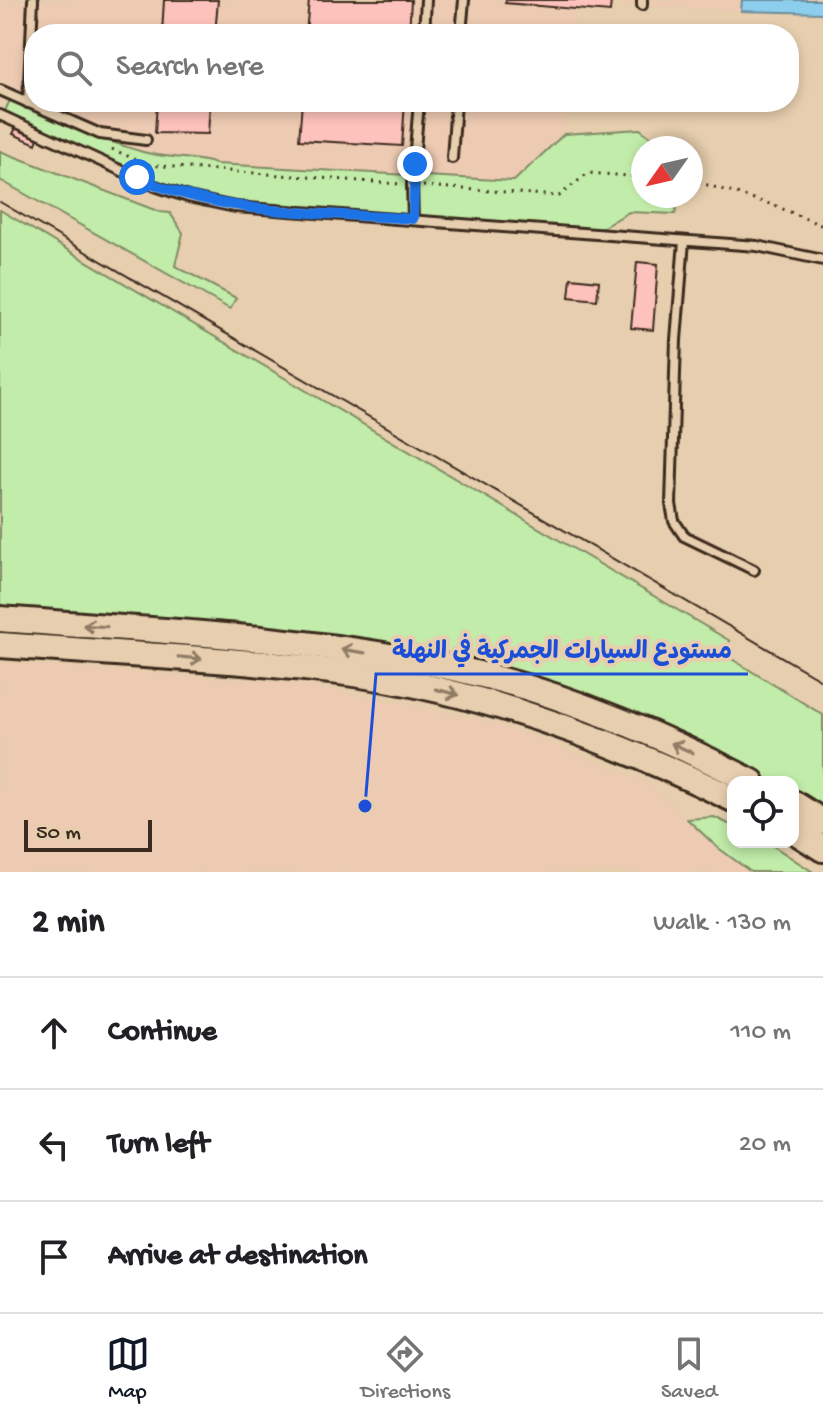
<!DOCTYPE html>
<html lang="en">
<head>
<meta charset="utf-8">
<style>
  :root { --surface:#fff; --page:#f6f6f6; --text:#202124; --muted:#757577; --line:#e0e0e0; --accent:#111827 }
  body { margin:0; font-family:"Gochi Hand","Playpen Sans Arabic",sans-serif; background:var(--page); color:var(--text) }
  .controls { position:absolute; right:24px; bottom:24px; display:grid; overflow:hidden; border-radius:16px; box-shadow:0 4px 12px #0003 }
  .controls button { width:72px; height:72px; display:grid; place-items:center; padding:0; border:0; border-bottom:2px solid var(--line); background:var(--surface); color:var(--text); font:40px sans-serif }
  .compass { position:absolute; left:631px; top:136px; width:72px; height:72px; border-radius:50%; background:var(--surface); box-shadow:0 4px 12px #0003; rotate:236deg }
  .scale { position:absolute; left:24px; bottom:20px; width:128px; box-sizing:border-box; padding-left:8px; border:4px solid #3b2a1e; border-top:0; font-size:22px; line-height:28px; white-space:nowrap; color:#3b2a1e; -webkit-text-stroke:6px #e6ceae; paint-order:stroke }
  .stop { position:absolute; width:24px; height:24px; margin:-18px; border:6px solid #1a73e8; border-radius:50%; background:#fff }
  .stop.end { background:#1a73e8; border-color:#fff; box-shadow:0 2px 8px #0008 }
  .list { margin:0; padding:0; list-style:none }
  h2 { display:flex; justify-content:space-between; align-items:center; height:104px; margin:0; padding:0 32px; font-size:34px }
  h2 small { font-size:26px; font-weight:400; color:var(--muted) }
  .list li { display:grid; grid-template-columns:52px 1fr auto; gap:24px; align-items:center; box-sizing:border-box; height:112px; padding:0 32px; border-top:2px solid var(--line) }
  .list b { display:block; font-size:30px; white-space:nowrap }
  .list em { font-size:26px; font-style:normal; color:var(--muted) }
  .icon { flex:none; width:44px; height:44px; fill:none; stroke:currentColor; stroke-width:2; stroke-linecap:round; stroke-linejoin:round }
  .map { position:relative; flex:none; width:823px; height:872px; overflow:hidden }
  .search { position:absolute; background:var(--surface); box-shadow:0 4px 12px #0003; left:24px; right:24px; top:24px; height:88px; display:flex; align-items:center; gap:20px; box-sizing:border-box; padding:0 28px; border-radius:32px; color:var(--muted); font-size:30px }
  .sheet { height:440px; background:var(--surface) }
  nav { display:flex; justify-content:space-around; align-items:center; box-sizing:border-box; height:112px; border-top:2px solid var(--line); background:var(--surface); font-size:22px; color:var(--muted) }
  nav a { display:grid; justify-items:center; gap:4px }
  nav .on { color:var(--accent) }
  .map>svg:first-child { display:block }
  .built { fill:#edcab2 }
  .green { fill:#c1eca9; stroke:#7e8b64; stroke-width:2 }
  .water { fill:#8dceee; stroke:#6c8c9b; stroke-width:2 }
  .building { fill:#fec2bc; stroke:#3b2a1e; stroke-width:2 }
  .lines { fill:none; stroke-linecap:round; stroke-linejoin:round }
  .lane-casing { stroke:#3b2a1e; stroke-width:14 }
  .secondary-casing { stroke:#3b2a1e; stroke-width:30 }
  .path { stroke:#3b2a1e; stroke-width:3; stroke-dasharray:2 6; stroke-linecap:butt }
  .lane { stroke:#e6ceae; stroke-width:8 }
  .secondary { stroke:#e6ceae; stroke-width:24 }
  .tram { stroke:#3b2a1e; stroke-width:2 }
  .oneway { stroke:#907c66 }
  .route { stroke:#1a73e8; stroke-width:10 }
  .leader { fill:none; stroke:#1d4ed8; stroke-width:3 }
  .callout-dot { fill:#1d4ed8; stroke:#e6ceae; stroke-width:3 }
  .callout-label { font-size:24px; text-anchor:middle; font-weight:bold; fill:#1d4ed8; stroke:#e6ceae; stroke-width:8; stroke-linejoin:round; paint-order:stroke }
</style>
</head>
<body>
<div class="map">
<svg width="823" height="872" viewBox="0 0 823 872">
  <rect width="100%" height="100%" fill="#e6ceae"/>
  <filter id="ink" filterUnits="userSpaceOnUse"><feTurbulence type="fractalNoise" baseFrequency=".0125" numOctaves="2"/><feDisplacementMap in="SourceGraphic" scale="16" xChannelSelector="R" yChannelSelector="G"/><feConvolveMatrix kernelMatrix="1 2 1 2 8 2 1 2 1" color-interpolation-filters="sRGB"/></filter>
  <g filter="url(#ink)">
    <!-- built -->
    <g class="built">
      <path d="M0,0H742L741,11L612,3L610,12L576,9L573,34H34V102H567L564,134L514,181L216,164L205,160L171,158L145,153L100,138L0,96Z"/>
      <path d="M0,663L297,684L477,719L536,738L649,784L717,847L751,872H0Z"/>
    </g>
    <!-- green -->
    <g class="green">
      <path d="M10,100C54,119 97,139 143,152C167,159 193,156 216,164L514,181L564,134L640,129L653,139L667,135L684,148H643V196H679L675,214L629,212L600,229L221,204L137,177L5,111Z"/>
      <path d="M0,151L160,212L170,213L183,233L175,266L236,298L230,309L0,180Z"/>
      <path d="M0,210L730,641L722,653L823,715V815L793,795V782H767L673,736L519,676L0,614Z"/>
      <path d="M714,817L733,826V842H767L813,872H751L717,847L687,819Z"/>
    </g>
    <!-- water -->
    <path class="water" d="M742,0H823V13L741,11Z"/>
    <!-- building -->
    <g class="building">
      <path d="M164,0H218L215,34H162Z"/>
      <path d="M309,0H411L409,34H306Z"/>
      <path d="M506,0H611L610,12L505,3Z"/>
      <path d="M157,102H210L208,134L155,133Z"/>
      <path d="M302,102H405L402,146L299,140Z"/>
      <path d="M17,126L39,135L36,144L13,134Z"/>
      <path d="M637,262L658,264L653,330L631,328Z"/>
      <path d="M571,278L599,281L597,300L569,297Z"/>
    </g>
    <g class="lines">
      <!-- lane casing -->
      <g class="lane-casing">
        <g id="lane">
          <path d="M642,5V0"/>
          <path d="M424,34L426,0"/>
          <path d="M461,34L464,0"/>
          <path d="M0,90L100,134L146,140"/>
          <path d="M28,103L33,0"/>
          <path d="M0,115L155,186L188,197L235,207L757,246L823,260"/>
          <path d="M452,158L456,102"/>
          <path d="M413,219L412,185L419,102"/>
          <path d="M684,241L676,340L671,504L674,521L684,536L754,570"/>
        </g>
      </g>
      <!-- secondary casing -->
      <g class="secondary-casing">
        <g id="secondary">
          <path d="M0,619C153,631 307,636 458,669C560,692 660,734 752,782"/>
          <path d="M0,645C77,650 153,655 229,661C299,667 370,673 439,690C541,714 639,753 733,799"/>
          <path d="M793,803L823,822"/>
          <path d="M793,830L823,849"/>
        </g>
      </g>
      <!-- path -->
      <g class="path">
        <path d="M112,149L148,165L400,184"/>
        <path d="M691,180L776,206L823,226"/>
        <path d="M423,186L559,196L588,173L643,177"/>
      </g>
      <!-- lane -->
      <use href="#lane" class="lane"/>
      <!-- secondary -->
      <use href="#secondary" class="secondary"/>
      <!-- tram -->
      <path class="tram" d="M0,202L823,681"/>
    </g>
    <!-- one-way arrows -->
    <defs><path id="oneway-shaft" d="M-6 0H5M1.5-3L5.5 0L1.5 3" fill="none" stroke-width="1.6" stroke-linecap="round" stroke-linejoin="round" transform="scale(2)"/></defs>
    <g class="oneway">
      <use href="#oneway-shaft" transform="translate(95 626) rotate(-177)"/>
      <use href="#oneway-shaft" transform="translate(353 651) rotate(-171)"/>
      <use href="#oneway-shaft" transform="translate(190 658) rotate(5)"/>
      <use href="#oneway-shaft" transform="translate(447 692) rotate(14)"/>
      <use href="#oneway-shaft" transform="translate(682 748) rotate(-155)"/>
    </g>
  </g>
  <g class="lines" filter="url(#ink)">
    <!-- route -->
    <path class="route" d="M137,177C222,216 320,212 413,219L415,164"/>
  </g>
  <!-- callouts -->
  <path class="leader" d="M365 806L376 674H748"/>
  <circle class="callout-dot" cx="365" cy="806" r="8"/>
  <g class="callout-label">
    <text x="562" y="658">مستودع السيارات الجمركية في النهلة</text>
  </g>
</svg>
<div class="controls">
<button><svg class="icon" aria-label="locate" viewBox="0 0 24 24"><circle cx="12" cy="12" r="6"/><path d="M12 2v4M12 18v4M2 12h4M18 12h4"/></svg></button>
</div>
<svg class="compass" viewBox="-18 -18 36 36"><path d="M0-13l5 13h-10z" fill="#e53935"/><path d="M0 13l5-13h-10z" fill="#757577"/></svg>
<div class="scale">50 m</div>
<div class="stop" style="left:137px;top:177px"></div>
<div class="stop end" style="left:415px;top:164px"></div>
<div class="search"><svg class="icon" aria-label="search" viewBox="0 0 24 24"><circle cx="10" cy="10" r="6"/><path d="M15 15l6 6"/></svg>Search here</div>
</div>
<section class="sheet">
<h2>2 min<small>Walk · 130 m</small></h2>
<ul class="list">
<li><svg class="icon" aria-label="ahead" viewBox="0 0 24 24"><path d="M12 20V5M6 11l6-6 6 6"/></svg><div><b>Continue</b></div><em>110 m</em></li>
<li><svg class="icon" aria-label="left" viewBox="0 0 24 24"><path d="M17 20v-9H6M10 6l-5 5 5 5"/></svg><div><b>Turn left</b></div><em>20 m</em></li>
<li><svg class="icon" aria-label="arrive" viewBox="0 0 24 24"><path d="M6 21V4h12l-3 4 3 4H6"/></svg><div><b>Arrive at destination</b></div></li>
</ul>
</section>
<nav>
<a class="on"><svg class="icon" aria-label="map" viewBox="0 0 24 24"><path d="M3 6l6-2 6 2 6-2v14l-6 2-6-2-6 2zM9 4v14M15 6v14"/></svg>Map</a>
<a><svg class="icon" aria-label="directions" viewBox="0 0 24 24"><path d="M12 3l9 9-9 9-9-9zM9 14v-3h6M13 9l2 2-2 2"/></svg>Directions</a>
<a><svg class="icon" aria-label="saved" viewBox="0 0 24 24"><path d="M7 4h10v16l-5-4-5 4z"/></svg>Saved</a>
</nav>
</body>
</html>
